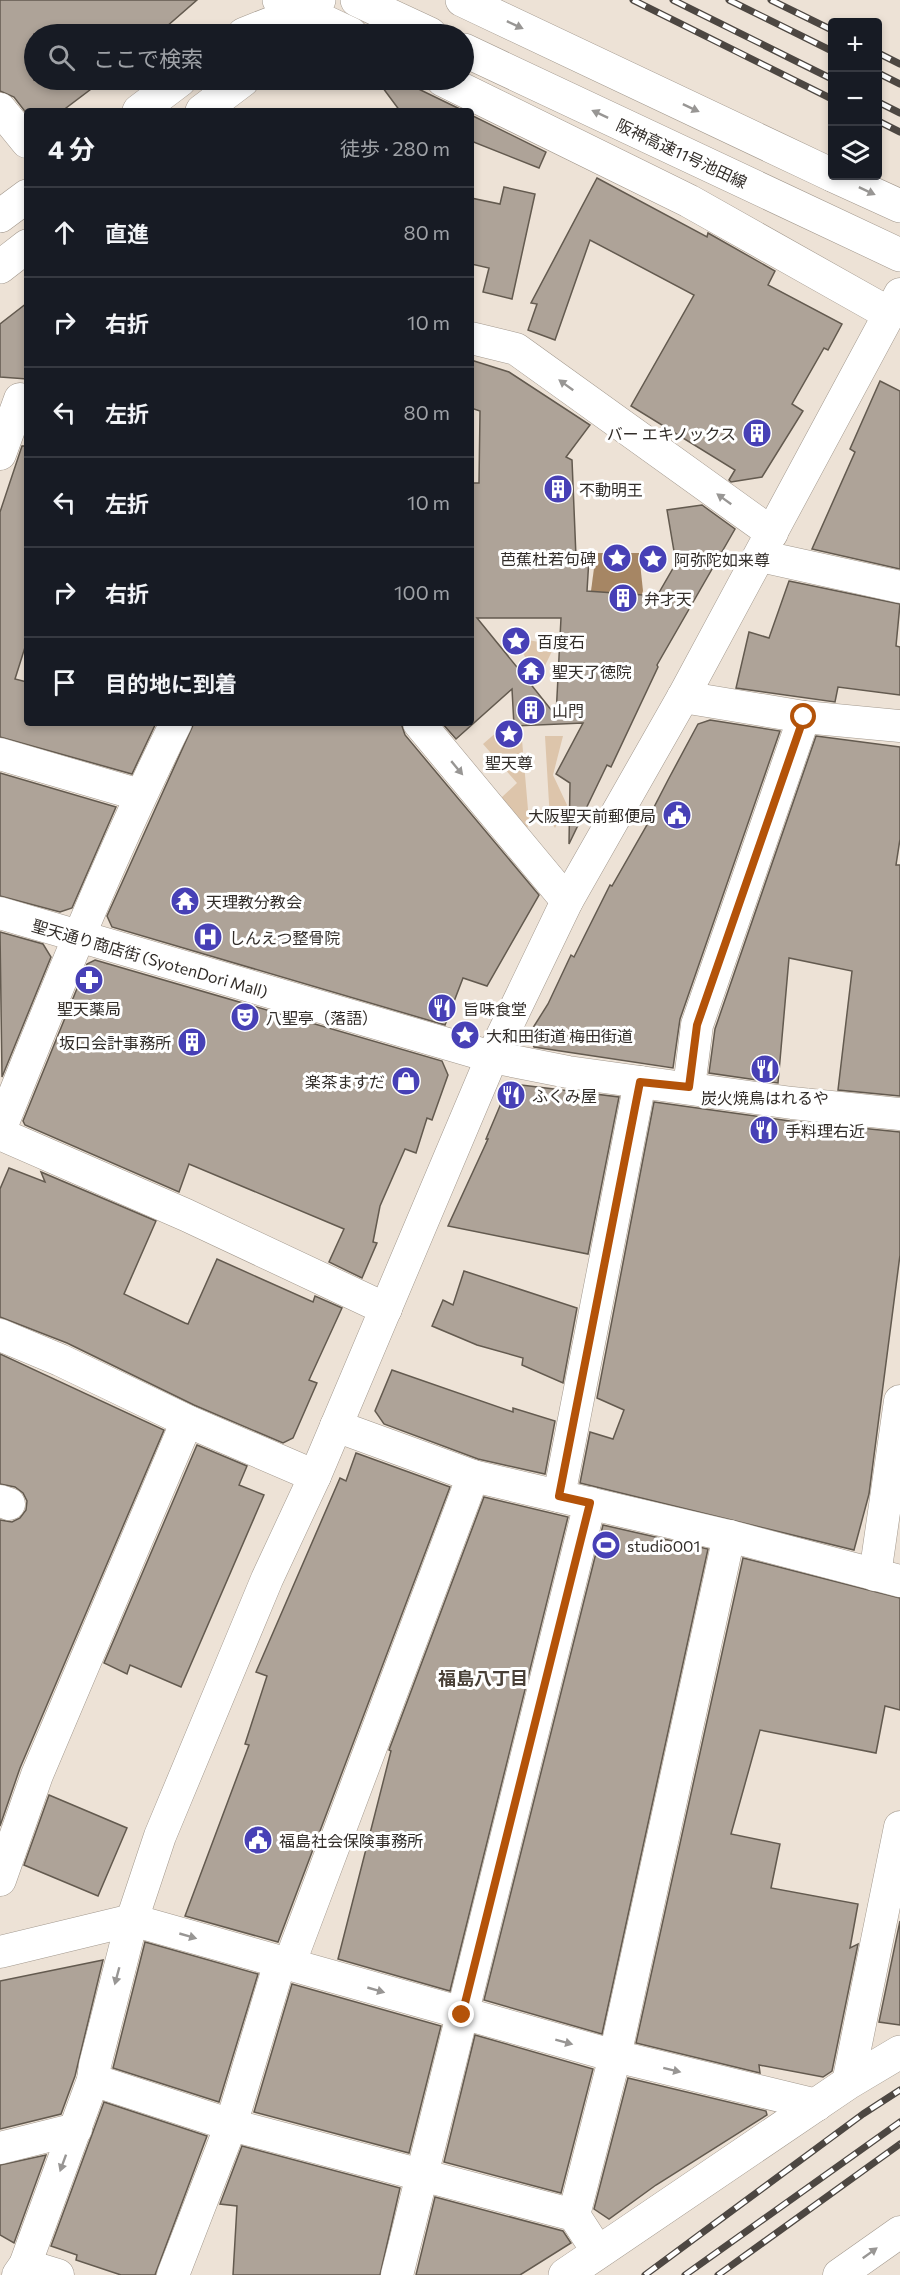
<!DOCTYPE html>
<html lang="ja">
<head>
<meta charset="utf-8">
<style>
  :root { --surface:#171b24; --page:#242831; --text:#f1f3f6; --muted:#9ea1a6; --line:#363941 }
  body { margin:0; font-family:Commissioner,"Noto Sans JP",sans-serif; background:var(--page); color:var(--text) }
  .controls { position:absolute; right:18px; top:18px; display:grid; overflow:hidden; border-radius:6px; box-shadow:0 3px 9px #0003 }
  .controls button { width:54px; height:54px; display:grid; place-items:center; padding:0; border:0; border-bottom:2px solid var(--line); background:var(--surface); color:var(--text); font:30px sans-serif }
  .stop { position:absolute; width:18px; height:18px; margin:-14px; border:4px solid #b45309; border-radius:50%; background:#fff }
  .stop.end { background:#b45309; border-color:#fff; box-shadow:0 2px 6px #0008 }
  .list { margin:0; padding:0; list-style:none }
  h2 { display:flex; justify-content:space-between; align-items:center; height:78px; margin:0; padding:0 24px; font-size:26px }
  h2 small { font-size:20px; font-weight:400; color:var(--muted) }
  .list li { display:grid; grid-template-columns:39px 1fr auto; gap:18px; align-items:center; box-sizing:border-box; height:90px; padding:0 24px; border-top:2px solid var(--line) }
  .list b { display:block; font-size:22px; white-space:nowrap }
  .list em { font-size:20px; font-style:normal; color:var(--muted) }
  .icon { flex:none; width:33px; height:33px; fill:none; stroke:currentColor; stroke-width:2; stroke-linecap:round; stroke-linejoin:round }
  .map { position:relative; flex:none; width:900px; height:2275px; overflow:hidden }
  .search { position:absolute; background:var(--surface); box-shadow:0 3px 9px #0003; left:24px; top:24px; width:450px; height:66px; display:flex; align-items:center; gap:15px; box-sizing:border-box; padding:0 21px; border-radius:33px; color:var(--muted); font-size:22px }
  .panel { position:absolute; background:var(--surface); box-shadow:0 3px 9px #0003; left:24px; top:108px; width:450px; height:618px; border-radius:6px }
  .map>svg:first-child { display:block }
  .green { fill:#ddc5ab }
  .water { fill:#a68664 }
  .building { fill:#aea398; stroke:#635a4f; stroke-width:1.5; fill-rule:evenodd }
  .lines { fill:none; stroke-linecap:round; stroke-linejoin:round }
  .minor-casing { stroke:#a2988d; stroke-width:33 }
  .tertiary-casing { stroke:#a2988d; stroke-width:34 }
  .primary-casing { stroke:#a2988d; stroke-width:34 }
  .motorway-casing { stroke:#a2988d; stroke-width:34 }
  .minor { stroke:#fff; stroke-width:32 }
  .tertiary { stroke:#fff; stroke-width:33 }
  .primary { stroke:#fff; stroke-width:33 }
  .motorway { stroke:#fff; stroke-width:33 }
  .rail-casing { stroke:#4d4742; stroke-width:7 }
  .rail { stroke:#fff; stroke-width:4.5; stroke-dasharray:14; stroke-linecap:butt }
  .oneway { fill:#989694 }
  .route { stroke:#b45309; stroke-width:8 }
  .labels { text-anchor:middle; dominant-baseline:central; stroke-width:6; stroke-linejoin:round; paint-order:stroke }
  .street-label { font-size:16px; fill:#322d29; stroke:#fff }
  .poi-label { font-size:16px; fill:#322d29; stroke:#fff; text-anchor:start }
  .neighbourhood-label { font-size:18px; font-weight:bold; fill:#494037; stroke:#fff }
</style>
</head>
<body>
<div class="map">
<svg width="900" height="2275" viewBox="0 0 900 2275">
  <rect width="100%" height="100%" fill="#ede2d6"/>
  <!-- green -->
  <g class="green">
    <path d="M516,638L551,644L553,649L540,676L535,678Z"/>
    <path d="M512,728L522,740L529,821L527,829L501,798L517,783L483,744L498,731Z"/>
    <path d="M545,736H563L553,775L567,805L555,828L550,820Z"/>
  </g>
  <!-- water -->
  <path class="water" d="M596,553H639L643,591L638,604L591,591Z"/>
  <!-- building -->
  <g class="building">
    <path d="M0,0H197L158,34H34V80H103L62,111H27V114L14,97L0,91Z"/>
    <path d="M377,80H400L464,111H400Z"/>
    <path d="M471,115L546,152L539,168L471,141Z"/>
    <path d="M597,178L707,237L708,233L775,271L768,285L842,324L828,350L824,348L792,404L803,411L762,477L731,482L729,480L735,470L631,406L694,295L590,240L555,340L528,330L537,304L531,303Z"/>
    <path d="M504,187L535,194L512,299L483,292L489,268L471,264V198L500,204Z"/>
    <path d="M27,303V379L0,377V324Z"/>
    <path d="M471,360L509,372L590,425L566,457L572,460L576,557L589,558L587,591L657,596L676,563L667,510L702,505L735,529L657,665L658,667L611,767L607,765L569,844L570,783L556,774L583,723L514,726L512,689L456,739L442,723H471V483H479L480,411L471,408ZM477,618H561L556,716L525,677Z"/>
    <path d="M880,381L900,391V569L812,549L855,452L850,449Z"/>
    <path d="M22,446H27V641L15,679L27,682V723H156L132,774L0,737V512Z"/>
    <path d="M789,581L900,604L896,646L900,647V695L838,687L835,702L736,688L749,632L769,638Z"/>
    <path d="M710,720L780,731L680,1019L673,1068L534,1047L529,1034L548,1004L571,955L574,957L610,885L612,886L652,816L650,815L668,780L698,724Z"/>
    <path d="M194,723H401L405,735L539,895L487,986L463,978L445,1025L112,927L107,916Z"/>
    <path d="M816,736L900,747V839L896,865H900V1096L838,1090L852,971L789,958L778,1083L709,1073L715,1029Z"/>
    <path d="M0,773L116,807L72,908L60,912L0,896Z"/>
    <path d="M0,932L43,944L51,957L2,1077Z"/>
    <path d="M95,960L442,1061L448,1075L432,1120L427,1118L416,1153L405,1149L380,1206L373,1242L377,1243L362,1278L329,1262L344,1229L189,1164L179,1192L25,1125L23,1121L87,964Z"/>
    <path d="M513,1084L619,1097L588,1254L448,1226L488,1139H486L502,1101Z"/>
    <path d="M654,1102L790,1121L900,1132V1255L869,1494L854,1550L580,1483L590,1432L613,1439L624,1410L597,1398Z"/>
    <path d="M9,1168L45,1182L41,1172L156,1221L124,1294L185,1323L188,1324L217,1259L313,1302L315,1296L342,1308L309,1380L317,1383L293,1438L283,1443L194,1405L67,1343L0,1317V1189Z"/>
    <path d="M464,1271L577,1308L563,1383L522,1365L523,1358L477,1345L432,1326L443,1300L453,1305Z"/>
    <path d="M0,1354L164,1430L20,1768L0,1826V1520L12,1522L20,1518L26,1510L27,1501L23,1493L15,1487L0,1484Z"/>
    <path d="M392,1370L513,1412V1408L555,1421L545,1474L478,1459L384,1424L375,1411Z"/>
    <path d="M197,1445L247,1466L239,1485L264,1495L181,1687L130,1665L127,1674L104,1663Z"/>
    <path d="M356,1453L450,1487L278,1942L185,1916L249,1745L245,1744L267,1676L256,1672L340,1478L346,1481Z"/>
    <path d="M484,1497L568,1517L450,1991L338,1959L391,1751L389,1750Z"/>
    <path d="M603,1525L708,1549L602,2034L484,2000Z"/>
    <path d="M743,1558L900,1598V1710L885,1706L876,1753L760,1730L731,1834L780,1844L771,1888L858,1904L850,1948L858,1944L832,2071L823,2077L759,2065L760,2073L636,2043Z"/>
    <path d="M49,1795L127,1828L98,1896L24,1865Z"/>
    <path d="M900,1921V2025L879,2022Z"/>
    <path d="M145,1942L258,1974L219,2102L113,2068Z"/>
    <path d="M103,1960L75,2076L61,2114L0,2129V1981Z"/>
    <path d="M292,1984L441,2026L409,2153L254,2112Z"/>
    <path d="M475,2035L593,2069L561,2193L444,2162Z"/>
    <path d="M628,2078L766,2111L767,2115L656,2185L609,2219L594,2209Z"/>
    <path d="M104,2102L207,2136L155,2275H121L76,2260L77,2255L51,2246Z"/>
    <path d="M242,2146L400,2188L380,2275H233L237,2206L220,2204Z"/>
    <path d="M46,2155L14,2243L0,2235V2165Z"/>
    <path d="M435,2197L563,2231L571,2243L520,2275H416Z"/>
  </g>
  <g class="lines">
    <!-- minor casing -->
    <g class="minor-casing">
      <g id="minor">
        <path d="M0,109L27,142"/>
        <path d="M471,338L516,349L772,533"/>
        <path d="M0,454L20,399"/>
        <path d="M760,556L900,587"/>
        <path d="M683,697L804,717L900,726"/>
        <path d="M419,723L567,901"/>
        <path d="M0,754L140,795"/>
        <path d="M0,913L492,1057L568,1072L792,1103L900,1114"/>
        <path d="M689,1087L697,1025L804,717"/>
        <path d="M0,1130C55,993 110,856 176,723"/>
        <path d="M0,1134L186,1215L386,1309"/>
        <path d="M0,1335L60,1360L187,1421L315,1476"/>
        <path d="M336,1426L473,1476L729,1536L900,1581"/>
        <path d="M559,1496L640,1082"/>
        <path d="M0,1501L9,1504"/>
        <path d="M875,1575L900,1401"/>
        <path d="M0,1880L37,1775L187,1421"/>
        <path d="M0,1952L132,1920L615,2056L817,2105"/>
        <path d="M289,1965L473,1476"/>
        <path d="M93,2080L231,2125L574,2215L598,2252"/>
        <path d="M848,2083L900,1827"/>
        <path d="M0,2148L76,2129"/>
        <path d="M574,2215L615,2056L729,1536"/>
        <path d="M25,2265L58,2275"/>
        <path d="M18,2275L25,2265L93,2080L95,2065L132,1920L160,1836L267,1579L315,1476L492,1057L567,901L683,697L900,294"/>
        <path d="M173,2275L231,2125L280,1962"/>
        <path d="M397,2275L590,1503"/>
        <path d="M839,2275L900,2232"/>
      </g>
    </g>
    <!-- tertiary casing -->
    <g class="tertiary-casing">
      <g id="tertiary">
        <path d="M279,0L351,34"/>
        <path d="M443,80L689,201L888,313"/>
        <path d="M565,2275L848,2083L900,2052"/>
      </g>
    </g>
    <!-- primary casing -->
    <g class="primary-casing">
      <g id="primary">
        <path d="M244,34L303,11L319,0"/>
        <path d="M139,111L180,80"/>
        <path d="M202,111L243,80"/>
        <path d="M0,216L27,196"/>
        <path d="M0,267L27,246"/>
      </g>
    </g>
    <!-- motorway casing -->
    <g class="motorway-casing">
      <g id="motorway">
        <path d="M357,0L430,34"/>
        <path d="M462,0L832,175"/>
        <path d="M464,50L900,255"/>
        <path d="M834,176L900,206"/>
      </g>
    </g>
    <!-- minor -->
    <use href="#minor" class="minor"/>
    <!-- tertiary -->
    <use href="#tertiary" class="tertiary"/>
    <!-- primary -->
    <use href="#primary" class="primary"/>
    <!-- motorway -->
    <use href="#motorway" class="motorway"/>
    <!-- rail casing -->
    <g class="rail-casing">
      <g id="rail">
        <path d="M633,0L832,99"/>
        <path d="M673,0L832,79"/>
        <path d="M729,0L832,51"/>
        <path d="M771,0L832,30"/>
        <path d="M878,53L900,64"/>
        <path d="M878,73L900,84"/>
        <path d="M878,102L900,113"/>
        <path d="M878,121L900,132"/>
        <path d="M645,2275L863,2114L900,2090"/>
        <path d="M685,2275L900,2122"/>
        <path d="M718,2275L900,2144"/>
      </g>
    </g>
    <!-- rail -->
    <use href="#rail" class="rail"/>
  </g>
  <!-- one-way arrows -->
  <defs><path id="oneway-solid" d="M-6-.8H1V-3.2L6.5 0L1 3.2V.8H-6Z" transform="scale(1.5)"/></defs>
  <g class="oneway">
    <use href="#oneway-solid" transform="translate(515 25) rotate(25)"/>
    <use href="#oneway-solid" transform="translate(691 108) rotate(25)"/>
    <use href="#oneway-solid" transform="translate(600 114) rotate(-155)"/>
    <use href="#oneway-solid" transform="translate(867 191) rotate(25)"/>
    <use href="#oneway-solid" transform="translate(566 385) rotate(-144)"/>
    <use href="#oneway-solid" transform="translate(724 499) rotate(-144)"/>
    <use href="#oneway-solid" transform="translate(457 768) rotate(50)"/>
    <use href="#oneway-solid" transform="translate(188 1936) rotate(16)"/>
    <use href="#oneway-solid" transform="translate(117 1976) rotate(105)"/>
    <use href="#oneway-solid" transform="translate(376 1990) rotate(16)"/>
    <use href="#oneway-solid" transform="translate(564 2042) rotate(15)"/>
    <use href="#oneway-solid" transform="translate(672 2070) rotate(14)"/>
    <use href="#oneway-solid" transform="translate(63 2163) rotate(110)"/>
    <use href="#oneway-solid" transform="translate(870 2253) rotate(-36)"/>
  </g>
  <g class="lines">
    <!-- route -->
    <path class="route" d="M462,2015L590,1503L559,1496L640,1082L689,1087L697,1025L804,717"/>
  </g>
  <!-- icons -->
  <defs>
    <g id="building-disc" transform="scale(1.5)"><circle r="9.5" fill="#4740b6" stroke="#fff"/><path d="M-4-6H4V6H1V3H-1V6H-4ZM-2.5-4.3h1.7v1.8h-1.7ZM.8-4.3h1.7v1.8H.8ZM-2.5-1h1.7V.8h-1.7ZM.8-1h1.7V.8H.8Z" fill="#fff"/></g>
    <g id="sight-disc" transform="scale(1.5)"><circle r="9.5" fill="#4740b6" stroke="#fff"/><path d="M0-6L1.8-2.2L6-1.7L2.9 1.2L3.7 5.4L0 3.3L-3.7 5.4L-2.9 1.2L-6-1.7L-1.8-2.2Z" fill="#fff"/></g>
    <g id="temple-disc" transform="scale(1.5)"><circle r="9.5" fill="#4740b6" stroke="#fff"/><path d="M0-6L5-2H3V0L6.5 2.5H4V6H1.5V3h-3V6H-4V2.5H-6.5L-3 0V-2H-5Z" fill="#fff"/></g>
    <g id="civic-disc" transform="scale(1.5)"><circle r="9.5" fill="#4740b6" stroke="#fff"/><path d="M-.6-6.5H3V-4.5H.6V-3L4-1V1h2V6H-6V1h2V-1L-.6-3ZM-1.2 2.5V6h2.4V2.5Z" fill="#fff"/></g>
    <g id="hospital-disc" transform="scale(1.5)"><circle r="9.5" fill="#4740b6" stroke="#fff"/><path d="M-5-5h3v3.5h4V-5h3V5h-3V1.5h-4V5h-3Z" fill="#fff"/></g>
    <g id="pharmacy-disc" transform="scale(1.5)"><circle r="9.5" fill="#4740b6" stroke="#fff"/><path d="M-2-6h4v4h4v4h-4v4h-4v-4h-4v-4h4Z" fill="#fff"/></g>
    <g id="restaurant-disc" transform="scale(1.5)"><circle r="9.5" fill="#4740b6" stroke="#fff"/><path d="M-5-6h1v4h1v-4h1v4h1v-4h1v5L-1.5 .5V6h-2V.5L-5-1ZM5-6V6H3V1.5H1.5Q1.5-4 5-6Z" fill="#fff"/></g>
    <g id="theatre-disc" transform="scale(1.5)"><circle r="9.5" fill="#4740b6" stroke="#fff"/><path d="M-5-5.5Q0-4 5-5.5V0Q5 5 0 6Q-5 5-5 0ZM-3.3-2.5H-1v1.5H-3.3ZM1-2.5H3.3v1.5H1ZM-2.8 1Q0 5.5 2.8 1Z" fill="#fff"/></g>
    <g id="shop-disc" transform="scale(1.5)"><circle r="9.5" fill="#4740b6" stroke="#fff"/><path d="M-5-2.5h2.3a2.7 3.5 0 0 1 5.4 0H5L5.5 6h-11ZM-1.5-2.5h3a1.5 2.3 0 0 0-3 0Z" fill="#fff"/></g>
    <g id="stadium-disc" transform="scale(1.5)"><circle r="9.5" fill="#4740b6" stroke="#fff"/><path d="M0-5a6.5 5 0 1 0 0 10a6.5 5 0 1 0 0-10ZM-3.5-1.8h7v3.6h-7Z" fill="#fff"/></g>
  </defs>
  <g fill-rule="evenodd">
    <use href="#building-disc" x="757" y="433"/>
    <use href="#building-disc" x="558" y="489"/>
    <use href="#sight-disc" x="617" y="558"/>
    <use href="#sight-disc" x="653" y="559"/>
    <use href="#building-disc" x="623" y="598"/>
    <use href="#sight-disc" x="516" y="641"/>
    <use href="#temple-disc" x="531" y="671"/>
    <use href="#building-disc" x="531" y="710"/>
    <use href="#sight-disc" x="509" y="734"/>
    <use href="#civic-disc" x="677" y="815"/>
    <use href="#temple-disc" x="185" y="901"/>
    <use href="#hospital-disc" x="208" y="937"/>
    <use href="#pharmacy-disc" x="89" y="980"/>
    <use href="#restaurant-disc" x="442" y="1008"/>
    <use href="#theatre-disc" x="245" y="1017"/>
    <use href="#sight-disc" x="465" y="1035"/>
    <use href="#building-disc" x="192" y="1042"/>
    <use href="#restaurant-disc" x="765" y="1069"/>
    <use href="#shop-disc" x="406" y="1081"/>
    <use href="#restaurant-disc" x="511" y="1095"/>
    <use href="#restaurant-disc" x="764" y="1130"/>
    <use href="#stadium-disc" x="606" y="1545"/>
    <use href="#civic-disc" x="258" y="1840"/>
  </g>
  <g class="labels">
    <!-- street labels -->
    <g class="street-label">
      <text transform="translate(682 153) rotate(25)">阪神高速11号池田線</text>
      <text transform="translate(150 958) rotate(16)">聖天通り商店街 (SyotenDori Mall)</text>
    </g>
    <!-- poi labels -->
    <g class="poi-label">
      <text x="736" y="433" text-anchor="end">バー エキノックス</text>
      <text x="579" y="489">不動明王</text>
      <text x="596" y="558" text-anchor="end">芭蕉杜若句碑</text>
      <text x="674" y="559">阿弥陀如来尊</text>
      <text x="644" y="598">弁才天</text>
      <text x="537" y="641">百度石</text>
      <text x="552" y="671">聖天了徳院</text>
      <text x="552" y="710">山門</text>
      <text x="509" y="762" text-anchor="middle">聖天尊</text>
      <text x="656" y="815" text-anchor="end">大阪聖天前郵便局</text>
      <text x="206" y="901">天理教分教会</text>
      <text x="229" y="937">しんえつ整骨院</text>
      <text x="89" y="1008" text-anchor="middle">聖天薬局</text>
      <text x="463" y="1008">旨味食堂</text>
      <text x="266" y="1017">八聖亭（落語）</text>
      <text x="486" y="1035">大和田街道 梅田街道</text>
      <text x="171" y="1042" text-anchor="end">坂口会計事務所</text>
      <text x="385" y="1081" text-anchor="end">楽茶ますだ</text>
      <text x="532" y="1095">ふくみ屋</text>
      <text x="765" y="1097" text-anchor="middle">炭火焼鳥はれるや</text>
      <text x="785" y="1130">手料理右近</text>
      <text x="627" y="1545">studio001</text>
      <text x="279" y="1840">福島社会保険事務所</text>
    </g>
    <!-- neighbourhood labels -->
    <g class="neighbourhood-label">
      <text x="483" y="1678">福島八丁目</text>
    </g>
  </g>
</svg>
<div class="controls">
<button>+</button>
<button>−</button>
<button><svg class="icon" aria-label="layers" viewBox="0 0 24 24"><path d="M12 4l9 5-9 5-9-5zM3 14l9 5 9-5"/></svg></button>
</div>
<div class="stop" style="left:804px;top:717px"></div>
<div class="stop end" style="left:462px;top:2015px"></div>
<div class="search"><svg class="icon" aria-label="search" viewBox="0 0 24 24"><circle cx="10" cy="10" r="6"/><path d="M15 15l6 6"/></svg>ここで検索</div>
<section class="panel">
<h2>4 分<small>徒歩 · 280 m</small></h2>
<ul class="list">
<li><svg class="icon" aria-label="ahead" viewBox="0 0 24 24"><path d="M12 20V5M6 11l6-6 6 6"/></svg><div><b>直進</b></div><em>80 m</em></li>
<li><svg class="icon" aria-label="right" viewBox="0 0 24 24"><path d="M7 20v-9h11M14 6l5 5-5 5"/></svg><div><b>右折</b></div><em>10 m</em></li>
<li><svg class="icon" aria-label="left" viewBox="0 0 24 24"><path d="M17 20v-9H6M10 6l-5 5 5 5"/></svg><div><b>左折</b></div><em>80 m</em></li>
<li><svg class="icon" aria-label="left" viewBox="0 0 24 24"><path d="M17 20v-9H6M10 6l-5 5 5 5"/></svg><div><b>左折</b></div><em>10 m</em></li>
<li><svg class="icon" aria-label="right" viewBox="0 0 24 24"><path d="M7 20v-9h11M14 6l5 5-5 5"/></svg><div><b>右折</b></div><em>100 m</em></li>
<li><svg class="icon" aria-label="arrive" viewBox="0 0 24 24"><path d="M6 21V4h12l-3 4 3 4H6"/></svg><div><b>目的地に到着</b></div></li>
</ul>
</section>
</div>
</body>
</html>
